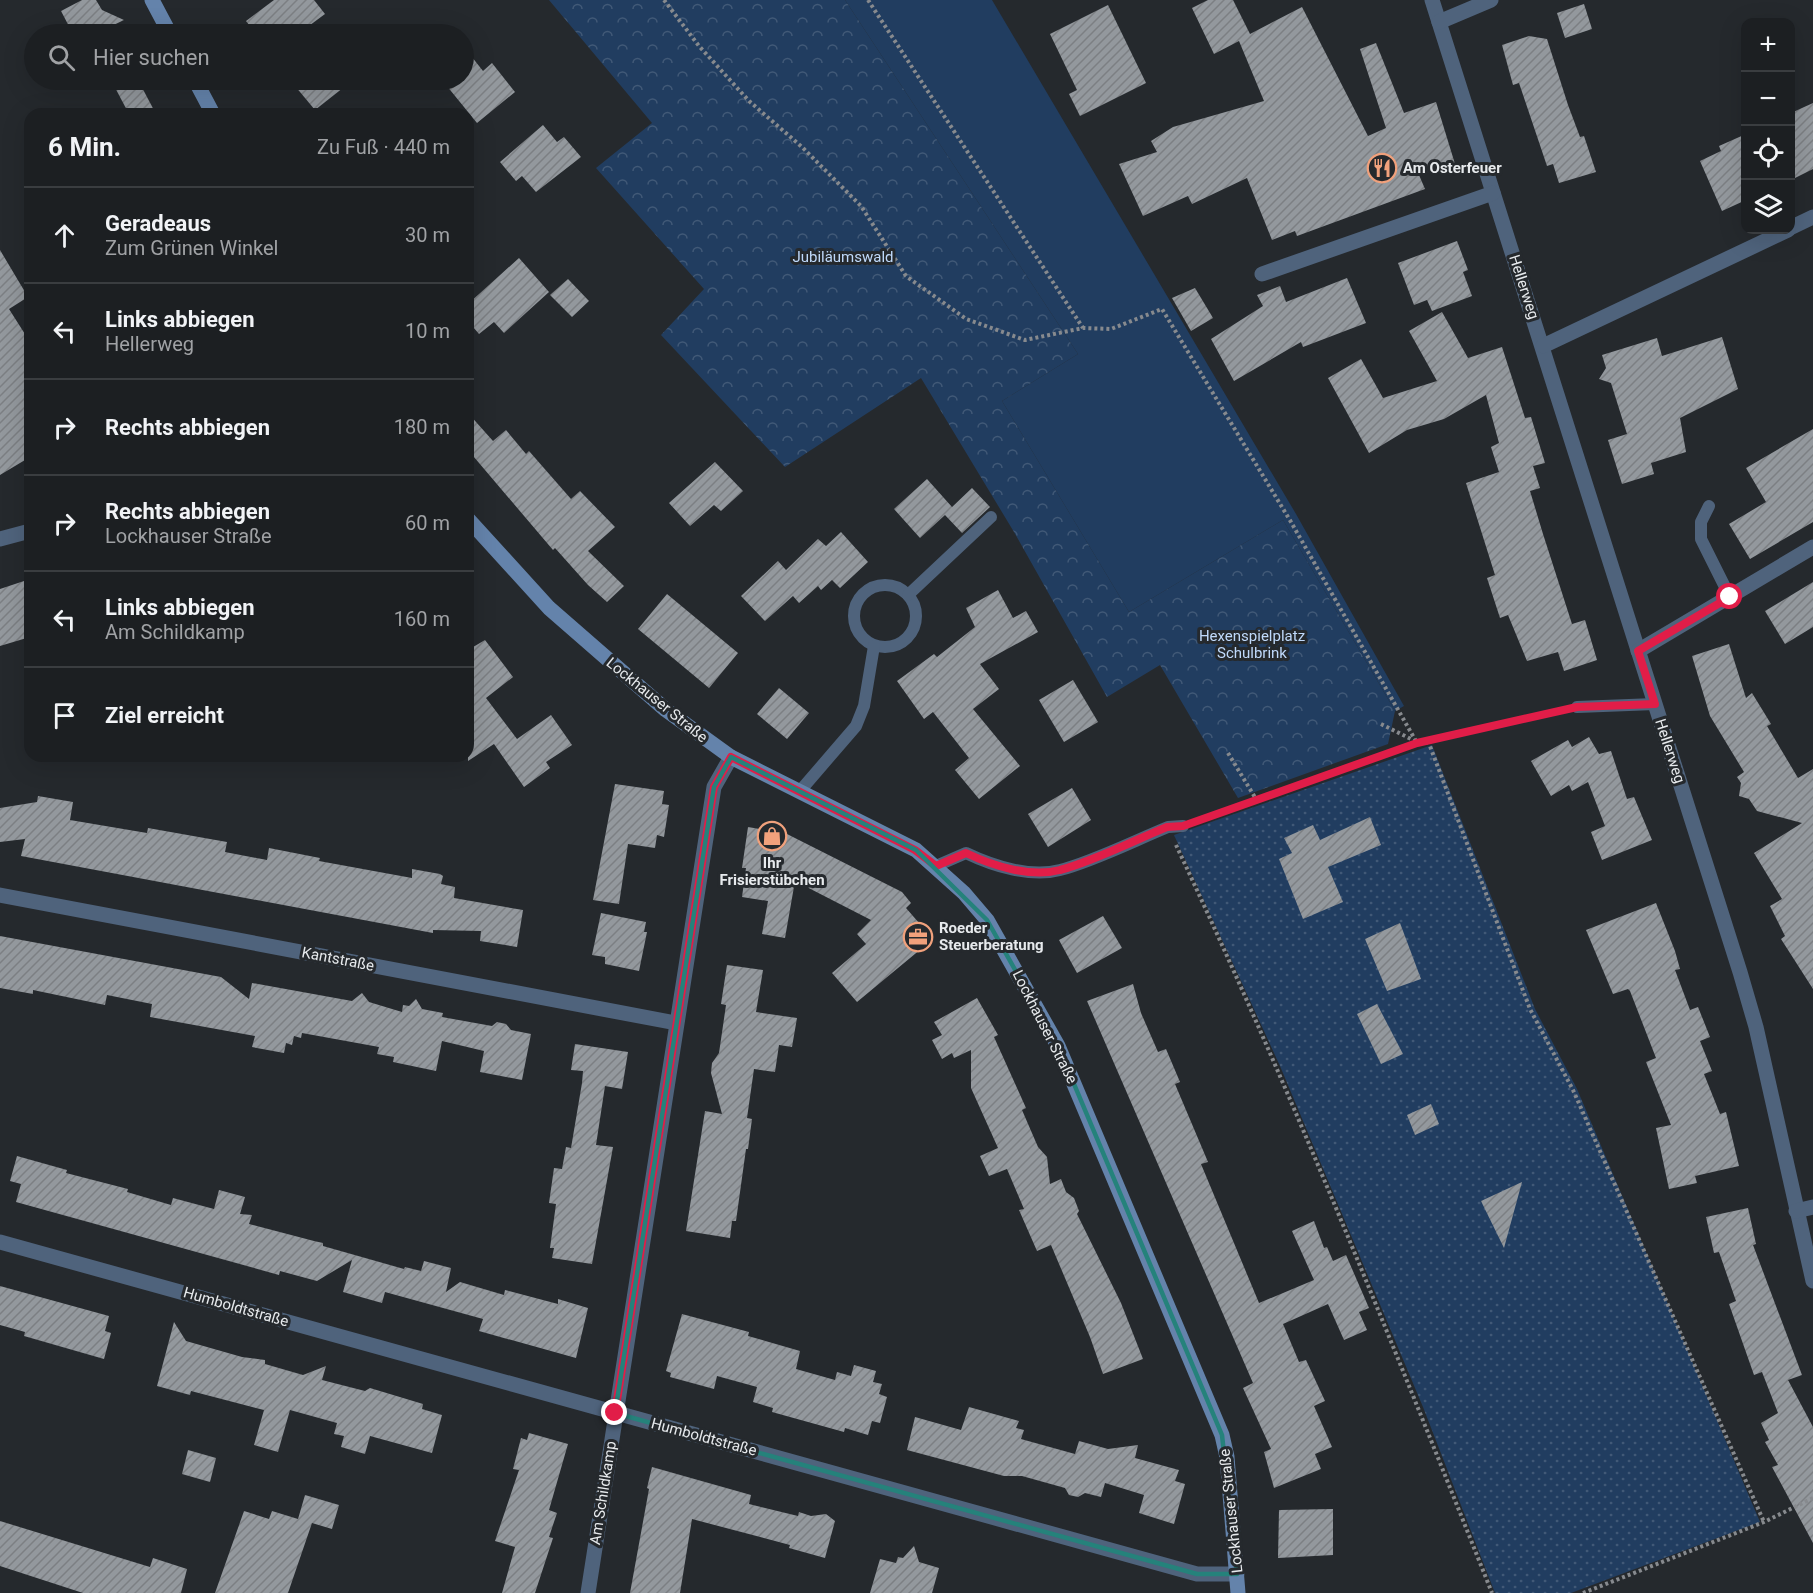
<!DOCTYPE html>
<html lang="de">
<head>
<meta charset="utf-8">
<style>
  :root { --surface:#1c1f22; --page:#25272a; --text:#f1f3f6; --muted:#a0a2a5; --line:#3a3d40 }
  body { margin:0; font-family:Roboto,sans-serif; background:var(--page); color:var(--text) }
  .controls { position:absolute; right:18px; top:18px; display:grid; overflow:hidden; border-radius:12px; box-shadow:0 6px 24px #0002 }
  .controls button { width:54px; height:54px; display:grid; place-items:center; padding:0; border:0; border-bottom:2px solid var(--line); background:var(--surface); color:var(--text); font:30px sans-serif }
  .stop { position:absolute; width:18px; height:18px; margin:-14px; border:4px solid #e11d48; border-radius:50%; background:#fff }
  .stop.end { background:#e11d48; border-color:#fff; box-shadow:0 2px 6px #0008 }
  .list { margin:0; padding:0; list-style:none }
  h2 { display:flex; justify-content:space-between; align-items:center; height:78px; margin:0; padding:0 24px; font-size:26px }
  h2 small { font-size:20px; font-weight:400; color:var(--muted) }
  .list li { display:grid; grid-template-columns:39px 1fr auto; gap:18px; align-items:center; box-sizing:border-box; height:96px; padding:0 24px; border-top:2px solid var(--line) }
  .list b { display:block; font-size:22px; white-space:nowrap }
  .list p { margin:0; font-size:20px; white-space:nowrap; color:var(--muted) }
  .list em { font-size:20px; font-style:normal; color:var(--muted) }
  .icon { flex:none; width:33px; height:33px; fill:none; stroke:currentColor; stroke-width:2; stroke-linecap:round; stroke-linejoin:round }
  .map { position:relative; flex:none; width:1813px; height:1593px; overflow:hidden }
  .search { position:absolute; background:var(--surface); box-shadow:0 6px 24px #0002; left:24px; top:24px; width:450px; height:66px; display:flex; align-items:center; gap:15px; box-sizing:border-box; padding:0 21px; border-radius:33px; color:var(--muted); font-size:22px }
  .panel { position:absolute; background:var(--surface); box-shadow:0 6px 24px #0002; left:24px; top:108px; width:450px; height:654px; border-radius:18px }
  .map>svg:first-child { display:block }
  .grass { fill:#213d60 }
  .forest { fill:url(#forest-crowns) }
  .garden { fill:url(#garden-dots) }
  .building { fill:url(#building-hatch) }
  .lines { fill:none; stroke-linecap:round; stroke-linejoin:round }
  .path { stroke:#878a8e; stroke-width:4; stroke-dasharray:3 3; stroke-linecap:butt }
  .lane { stroke:#4f637c; stroke-width:12 }
  .street { stroke:#4f637c; stroke-width:15 }
  .secondary { stroke:#6483ab; stroke-width:15 }
  .route { stroke:#e11d48; stroke-width:8 }
  .marked { fill:none; stroke:#25827b; stroke-width:4.5; stroke-linejoin:round }
  .labels { text-anchor:middle; dominant-baseline:central; stroke-width:6; stroke-linejoin:round; paint-order:stroke }
  .poi-label { font-size:15px; font-weight:bold; fill:#e7eaed; stroke:#25292d; text-anchor:start }
  .park-label { font-size:15px; fill:#bfd9fa; stroke:#25292d }
  .street-label { font-size:15px; fill:#e7eaed; stroke:#25292d }
</style>
</head>
<body>
<div class="map">
<svg width="1813" height="1593" viewBox="0 0 1813 1593">
  <defs>
    <pattern id="forest-crowns" width="20" height="18" patternUnits="userSpaceOnUse" patternTransform="scale(1.5)"><rect width="20" height="18" fill="#213d60"/><path d="M2 6a3 3 0 1 1 6 0M12 15a3 3 0 1 1 6 0" fill="none" stroke="#415977"/></pattern>
    <pattern id="garden-dots" width="8" height="8" patternUnits="userSpaceOnUse" patternTransform="scale(1.5)"><rect width="8" height="8" fill="#213d60"/><path d="M2 2h.1M6 6h.1" fill="none" stroke="#415977" stroke-width="1.8" stroke-linecap="round"/></pattern>
    <pattern id="building-hatch" width="6" height="6" patternUnits="userSpaceOnUse" patternTransform="scale(1.5)"><rect width="6" height="6" fill="#93989d"/><path d="M-1 1l2-2M0 6l6-6M5 7l2-2" fill="none" stroke="#7c7f83"/></pattern>
  </defs>
  <rect width="100%" height="100%" fill="#25292d"/>
  <!-- grass -->
  <path class="grass" d="M845,0H992L1296,514L1404,706L1395,711L1283,520L1129,612L1002,401L1078,354Z"/>
  <!-- forest -->
  <path class="forest" d="M549,0H845L1078,354L1002,401L1129,612L1283,520L1395,711L1388,744L1238,798L1160,665L1107,697L1014,532L921,378L785,467L661,335L704,289L596,168L652,123Z"/>
  <!-- garden -->
  <path class="garden" d="M1432,745L1535,1009L1577,1089L1760,1522L1571,1593H1495L1423,1407L1280,1066L1174,835Z"/>
  <!-- building -->
  <g class="building">
    <path d="M82,0H96L102,10L124,20L95,34H73L61,11Z"/>
    <path d="M274,0H314L325,14L298,34H256L246,21Z"/>
    <path d="M1208,0H1233L1250,34L1302,7L1368,136L1386,128L1360,49L1376,43L1404,113L1436,102L1455,164L1419,175L1425,189L1297,236L1295,231L1272,240L1247,178L1192,204L1188,196L1143,216L1119,164L1157,152L1151,141L1173,127L1264,101L1239,41L1214,54L1192,8Z"/>
    <path d="M1584,4L1592,29L1565,38L1557,13Z"/>
    <path d="M1108,5L1146,83L1080,116L1069,94L1077,90L1050,34Z"/>
    <path d="M1529,36L1547,39L1568,105L1580,137L1584,136L1596,172L1559,183L1553,164L1547,166L1519,83L1513,85L1502,45Z"/>
    <path d="M464,47L483,71L492,63L515,92L477,123L442,80H464Z"/>
    <path d="M111,80H138L156,114H129Z"/>
    <path d="M290,80H353L315,110Z"/>
    <path d="M1813,103V169L1791,180V113Z"/>
    <path d="M543,125L557,142L564,137L581,157L536,192L522,176L516,181L500,162Z"/>
    <path d="M1746,134V200L1722,211L1700,161L1721,151L1719,146Z"/>
    <path d="M1457,241L1468,270L1463,272L1472,296L1432,311L1427,300L1414,305L1398,263Z"/>
    <path d="M0,250L28,297L9,309L30,342V457L0,475Z"/>
    <path d="M519,258L549,292L504,333L494,322L479,334L468,321V304Z"/>
    <path d="M1347,278L1366,323L1303,347L1301,342L1234,381L1211,339L1263,306L1257,295L1280,286L1286,302Z"/>
    <path d="M568,279L589,301L572,317L550,295Z"/>
    <path d="M1195,288L1213,318L1191,331L1172,298Z"/>
    <path d="M1442,312L1468,358L1502,347L1525,418L1531,417L1545,463L1533,466L1540,488L1530,491L1543,534L1572,624L1585,620L1597,660L1564,671L1558,652L1527,661L1508,615L1500,618L1487,578L1495,575L1466,483L1499,472L1491,447L1499,443L1486,395L1444,419L1407,430L1369,453L1328,378L1361,359L1383,398L1437,381L1409,331Z"/>
    <path d="M1722,337L1738,389L1680,418L1686,452L1651,463L1654,474L1622,484L1608,440L1627,434L1611,383L1599,379L1606,368L1602,355L1657,338L1662,356Z"/>
    <path d="M468,413L493,441L506,430L526,454L529,451L571,499L580,491L615,527L588,551L624,586L607,602L588,585L555,548L553,550L468,450Z"/>
    <path d="M1813,429V522L1750,559L1729,524L1766,502L1746,468Z"/>
    <path d="M715,462L743,491L721,511L714,505L690,526L669,503Z"/>
    <path d="M927,479L952,507L972,488L990,507L962,533L945,515L920,538L894,509Z"/>
    <path d="M841,532L868,562L840,588L832,580L821,590L818,586L799,603L793,596L765,621L741,596L778,561L786,570L818,539L826,546Z"/>
    <path d="M30,579V637L0,646V589Z"/>
    <path d="M1813,582V627L1785,644L1765,611Z"/>
    <path d="M998,590L1013,618L1026,611L1038,632L980,664L999,689L973,709L1020,766L979,799L955,770L969,758L933,712L924,719L897,681L934,654L937,657L975,627L966,608Z"/>
    <path d="M667,594L738,653L709,688L638,629Z"/>
    <path d="M485,640L513,677L486,698L517,739L551,715L572,745L546,762L550,768L524,787L494,744L468,761V650Z"/>
    <path d="M1729,644L1746,698L1752,693L1771,724L1767,726L1798,778L1813,769V989L1781,939L1785,936L1770,906L1782,899L1754,853L1802,823L1757,811L1749,799L1739,796L1741,783L1737,777L1744,772L1710,716L1692,656Z"/>
    <path d="M1073,680L1098,722L1064,742L1039,700Z"/>
    <path d="M779,688L809,713L787,739L757,714Z"/>
    <path d="M1589,737L1599,754L1611,751L1627,799L1634,797L1652,840L1602,860L1591,832L1605,826L1588,782L1572,791L1569,785L1551,796L1531,761L1568,740L1572,747Z"/>
    <path d="M615,784L664,791L662,804L669,805L664,837L657,835L655,848L628,844L619,904L593,900Z"/>
    <path d="M1072,788L1091,820L1048,847L1028,814Z"/>
    <path d="M38,796L73,802L70,820L147,833L148,828L227,842L225,852L267,860L269,848L320,858L319,861L412,878V869L440,874L443,876L441,884L455,887L454,898L523,910L517,947L480,941L481,931L433,930V933L21,856L25,839L0,842V808L37,802Z"/>
    <path d="M1370,817L1381,845L1328,867L1343,902L1303,919L1279,859L1292,853L1284,838L1313,825L1320,840Z"/>
    <path d="M748,827L787,834L902,892L911,903L906,908L933,939L857,1002L832,973L866,944L857,934L871,920L795,881L785,938L762,934L768,901L742,897L746,868H742Z"/>
    <path d="M1656,903L1675,951L1680,969L1675,970L1690,1010L1698,1007L1710,1037L1700,1041L1712,1071L1704,1074L1720,1114L1726,1112L1739,1166L1695,1176L1697,1183L1669,1189L1656,1128L1671,1125L1646,1062L1656,1058L1630,991L1628,989L1613,994L1586,930Z"/>
    <path d="M601,913L646,922L644,932H647L639,971L605,964V957L592,955Z"/>
    <path d="M1103,916L1122,948L1077,973L1059,940Z"/>
    <path d="M1400,923L1421,979L1387,991L1365,939Z"/>
    <path d="M0,936L221,977L249,999L252,983L352,1001L362,993L369,1002L402,1012L403,1005L409,1006L416,999L422,1009L443,1013L442,1017L492,1026L497,1022L506,1024L511,1030L531,1034L522,1080L480,1072L484,1051L442,1041L436,1071L393,1062L394,1057L377,1054L379,1047L302,1033L301,1038L294,1036L292,1045L286,1043L284,1053L252,1047L255,1036L150,1017L152,1004L107,995L105,1005L33,990V994L0,988Z"/>
    <path d="M727,965L763,970L756,1012L797,1018L792,1047L779,1045L775,1072L754,1069L747,1118L752,1119L748,1149H746L736,1221H732L730,1238L686,1231L705,1111L722,1114L711,1073L712,1063L719,1053L726,1005L721,1004Z"/>
    <path d="M1133,984L1141,1013L1158,1052L1166,1049L1180,1082L1175,1084L1208,1162L1201,1164L1259,1303L1314,1280L1292,1231L1314,1221L1324,1248L1327,1247L1333,1261L1346,1255L1369,1308L1359,1312L1367,1330L1344,1340L1328,1304L1283,1324L1299,1362L1306,1360L1325,1401L1314,1406L1332,1447L1315,1454L1321,1469L1274,1488L1264,1452L1271,1449L1243,1388L1253,1383L1087,1001Z"/>
    <path d="M977,998L998,1035L994,1037L1026,1108L1022,1110L1038,1147L1047,1157L1050,1184L1061,1179L1066,1192L1074,1198L1079,1211L1077,1214L1121,1303L1143,1359L1103,1374L1090,1337L1051,1245L1037,1251L1019,1210L1024,1209L1007,1169L989,1176L980,1156L998,1148L971,1088V1050L954,1058L952,1053L942,1059L932,1040L942,1035L934,1022Z"/>
    <path d="M1377,1004L1403,1054L1381,1064L1357,1014Z"/>
    <path d="M575,1044L628,1052L622,1089L605,1086L596,1145L613,1147L592,1264L552,1258L554,1248H550L556,1204L549,1203L554,1168L562,1169L566,1147L571,1148L582,1083L583,1071L571,1070Z"/>
    <path d="M1431,1104L1439,1124L1415,1135L1407,1115Z"/>
    <path d="M17,1156L67,1170L66,1173L128,1189L127,1192L171,1205L173,1198L214,1209L219,1190L245,1197L240,1214L252,1215L249,1224L314,1241L323,1243V1246L404,1269L405,1267L421,1271L424,1261L451,1268L446,1292L460,1282L504,1295L505,1290L558,1304V1299L588,1308L576,1358L479,1331L483,1319L385,1292L382,1303L343,1292L352,1260L317,1281L280,1271L279,1275L16,1202L21,1184L10,1181Z"/>
    <path d="M1522,1182L1504,1248L1481,1201Z"/>
    <path d="M1748,1208L1756,1244L1753,1245L1802,1375L1788,1380L1813,1427V1543L1772,1467L1778,1465L1765,1442L1769,1440L1761,1423L1778,1413L1762,1372L1754,1375L1729,1304L1736,1301L1719,1252L1714,1253L1706,1217Z"/>
    <path d="M0,1286L109,1316L105,1331L111,1333L104,1359L24,1336L25,1332L0,1325Z"/>
    <path d="M682,1314L749,1332L748,1336L800,1351L796,1369L835,1380L837,1372L851,1376L854,1365L876,1371L873,1382L882,1384L879,1394L887,1397L880,1423L872,1421L868,1435L845,1428L844,1432L772,1412L773,1408L753,1402L757,1387L717,1376L714,1389L670,1377L671,1373L666,1371Z"/>
    <path d="M174,1322L186,1341L242,1357L265,1360V1364L303,1375L326,1366L322,1380L365,1391L370,1388L423,1404L422,1409L442,1415L432,1453L370,1436L365,1454L341,1447L344,1436L334,1434L337,1423L290,1410L278,1452L254,1445L264,1410L191,1391L190,1395L157,1386Z"/>
    <path d="M969,1407L1019,1421L1016,1428L1024,1430L1021,1439L1075,1454L1079,1441L1108,1449L1138,1445L1135,1458L1179,1470L1175,1481L1185,1484L1174,1524L1139,1513L1144,1495L1105,1483L1101,1497L1085,1493L1078,1497L1069,1495L1065,1488L1022,1476H1004L907,1450L915,1417L961,1430Z"/>
    <path d="M529,1433L568,1444L549,1510L557,1513L549,1537L553,1538L535,1593H502L515,1547L495,1541L519,1470L513,1469L521,1438L527,1440Z"/>
    <path d="M188,1450L216,1458L210,1482L182,1474Z"/>
    <path d="M652,1467L751,1495L749,1504L798,1516L799,1512L811,1516L826,1514L835,1521L825,1558L789,1548L790,1545L692,1519L680,1593H630L649,1489L647,1488Z"/>
    <path d="M305,1495L339,1505L332,1529L312,1523L288,1593H215L244,1511L269,1519L272,1511L298,1519Z"/>
    <path d="M1333,1509V1555L1278,1558L1279,1510Z"/>
    <path d="M0,1521L150,1567L153,1558L187,1569L181,1593H83L0,1566Z"/>
    <path d="M914,1546L919,1562L939,1568L932,1593H870L880,1559L896,1563L898,1557L903,1558Z"/>
  </g>
  <g class="lines">
    <!-- path -->
    <g class="path">
      <path d="M664,0L699,46L749,101L802,147L861,206L906,276L966,319L1025,340L1083,328L1111,329L1162,309L1291,522L1417,743"/>
      <path d="M868,0L1083,328"/>
      <path d="M1381,724L1417,742"/>
      <path d="M1428,741L1530,1009L1573,1090L1764,1522"/>
      <path d="M1228,753L1256,799"/>
      <path d="M1201,819L1417,743L1560,711"/>
      <path d="M1176,845C1291,1090 1392,1342 1492,1593"/>
      <path d="M1583,1593L1764,1522L1813,1498"/>
    </g>
    <!-- lane -->
    <g class="lane">
      <path d="M1709,506L1701,522V539L1730,597"/>
      <circle cx="885" cy="616" r="31"/>
      <path d="M908,595L991,517"/>
      <path d="M1577,707L1655,704"/>
      <path d="M800,791L856,726L864,706L874,646"/>
      <path d="M936,866L966,853C993,866 1031,878 1060,870C1092,862 1136,840 1168,827L1183,826"/>
    </g>
    <!-- street -->
    <g class="street">
      <path d="M1432,0L1740,972L1756,1027L1813,1281"/>
      <path d="M1439,22L1491,0"/>
      <path d="M1790,228L1813,217"/>
      <path d="M1262,274L1493,193"/>
      <path d="M1543,346L1788,230"/>
      <path d="M0,539L30,531"/>
      <path d="M1638,651L1813,547"/>
      <path d="M0,895L676,1023"/>
      <path d="M1796,1211L1813,1207"/>
      <path d="M0,1242L1197,1574H1237"/>
      <path d="M588,1593L714,787L731,757"/>
    </g>
    <!-- secondary -->
    <g class="secondary">
      <path d="M152,0L170,34"/>
      <path d="M195,80L213,114"/>
      <path d="M468,519L549,608L666,710L731,757L916,850L964,893L987,920L1058,1046L1222,1435L1227,1457L1238,1593"/>
    </g>
  </g>
  <g class="lines">
    <!-- route -->
    <path class="route" d="M615,1413L714,787L731,757L915,850L936,866L966,853C993,866 1031,878 1060,870C1092,862 1135,840 1167,827L1183,826L1417,743L1577,707L1655,704L1638,651L1730,597"/>
  </g>
  <!-- marked area -->
  <path class="marked" d="M731,757L916,850L987,920L1058,1046L1222,1435L1237,1574H1197L615,1413L714,787Z"/>
  <!-- icons -->
  <defs>
    <g id="restaurant-ring" transform="scale(1.5)"><circle r="9.5" fill="#25292d" stroke="#f1a17c" stroke-width="1.5"/><path d="M-5-6h1v4h1v-4h1v4h1v-4h1v5L-1.5 .5V6h-2V.5L-5-1ZM5-6V6H3V1.5H1.5Q1.5-4 5-6Z" fill="#f1a17c"/></g>
    <g id="shop-ring" transform="scale(1.5)"><circle r="9.5" fill="#25292d" stroke="#f1a17c" stroke-width="1.5"/><path d="M-5-2.5h2.3a2.7 3.5 0 0 1 5.4 0H5L5.5 6h-11ZM-1.5-2.5h3a1.5 2.3 0 0 0-3 0Z" fill="#f1a17c"/></g>
    <g id="office-ring" transform="scale(1.5)"><circle r="9.5" fill="#25292d" stroke="#f1a17c" stroke-width="1.5"/><path d="M-6-3h4V-5.5h4V-3h4V5H-6ZM-1-4.5V-3h2v-1.5ZM-6 0V1H6V0Z" fill="#f1a17c"/></g>
  </defs>
  <g fill-rule="evenodd">
    <use href="#restaurant-ring" x="1382" y="168"/>
    <use href="#shop-ring" x="772" y="836"/>
    <use href="#office-ring" x="918" y="937"/>
  </g>
  <g class="labels">
    <!-- poi labels -->
    <g class="poi-label">
      <text x="1403" y="168">Am Osterfeuer</text>
      <text x="772" y="863" text-anchor="middle">Ihr<tspan x="772" dy="17">Frisierstübchen</tspan></text>
      <text x="939" y="928">Roeder<tspan x="939" dy="17">Steuerberatung</tspan></text>
    </g>
    <!-- park labels -->
    <g class="park-label">
      <text x="843" y="257">Jubiläumswald</text>
      <text x="1252" y="636">Hexenspielplatz<tspan x="1252" dy="17">Schulbrink</tspan></text>
    </g>
    <!-- street labels -->
    <g class="street-label">
      <text transform="translate(1524 287) rotate(72)">Hellerweg</text>
      <text transform="translate(657 700) rotate(39)">Lockhauser Straße</text>
      <text transform="translate(1670 751) rotate(72)">Hellerweg</text>
      <text transform="translate(338 959) rotate(11)">Kantstraße</text>
      <text transform="translate(1045 1027) rotate(63)">Lockhauser Straße</text>
      <text transform="translate(236 1307) rotate(16)">Humboldtstraße</text>
      <text transform="translate(704 1437) rotate(15)">Humboldtstraße</text>
      <text transform="translate(603 1493) rotate(-81)">Am Schildkamp</text>
      <text transform="translate(1231 1511) rotate(-96)">Lockhauser Straße</text>
    </g>
  </g>
</svg>
<div class="controls">
<button>+</button>
<button>−</button>
<button><svg class="icon" aria-label="locate" viewBox="0 0 24 24"><circle cx="12" cy="12" r="6"/><path d="M12 2v4M12 18v4M2 12h4M18 12h4"/></svg></button>
<button><svg class="icon" aria-label="layers" viewBox="0 0 24 24"><path d="M12 4l9 5-9 5-9-5zM3 14l9 5 9-5"/></svg></button>
</div>
<div class="stop" style="left:1730px;top:597px"></div>
<div class="stop end" style="left:615px;top:1413px"></div>
<div class="search"><svg class="icon" aria-label="search" viewBox="0 0 24 24"><circle cx="10" cy="10" r="6"/><path d="M15 15l6 6"/></svg>Hier suchen</div>
<section class="panel">
<h2>6 Min.<small>Zu Fuß · 440 m</small></h2>
<ul class="list">
<li><svg class="icon" aria-label="ahead" viewBox="0 0 24 24"><path d="M12 20V5M6 11l6-6 6 6"/></svg><div><b>Geradeaus</b><p>Zum Grünen Winkel</p></div><em>30 m</em></li>
<li><svg class="icon" aria-label="left" viewBox="0 0 24 24"><path d="M17 20v-9H6M10 6l-5 5 5 5"/></svg><div><b>Links abbiegen</b><p>Hellerweg</p></div><em>10 m</em></li>
<li><svg class="icon" aria-label="right" viewBox="0 0 24 24"><path d="M7 20v-9h11M14 6l5 5-5 5"/></svg><div><b>Rechts abbiegen</b></div><em>180 m</em></li>
<li><svg class="icon" aria-label="right" viewBox="0 0 24 24"><path d="M7 20v-9h11M14 6l5 5-5 5"/></svg><div><b>Rechts abbiegen</b><p>Lockhauser Straße</p></div><em>60 m</em></li>
<li><svg class="icon" aria-label="left" viewBox="0 0 24 24"><path d="M17 20v-9H6M10 6l-5 5 5 5"/></svg><div><b>Links abbiegen</b><p>Am Schildkamp</p></div><em>160 m</em></li>
<li><svg class="icon" aria-label="arrive" viewBox="0 0 24 24"><path d="M6 21V4h12l-3 4 3 4H6"/></svg><div><b>Ziel erreicht</b></div></li>
</ul>
</section>
</div>
</body>
</html>
